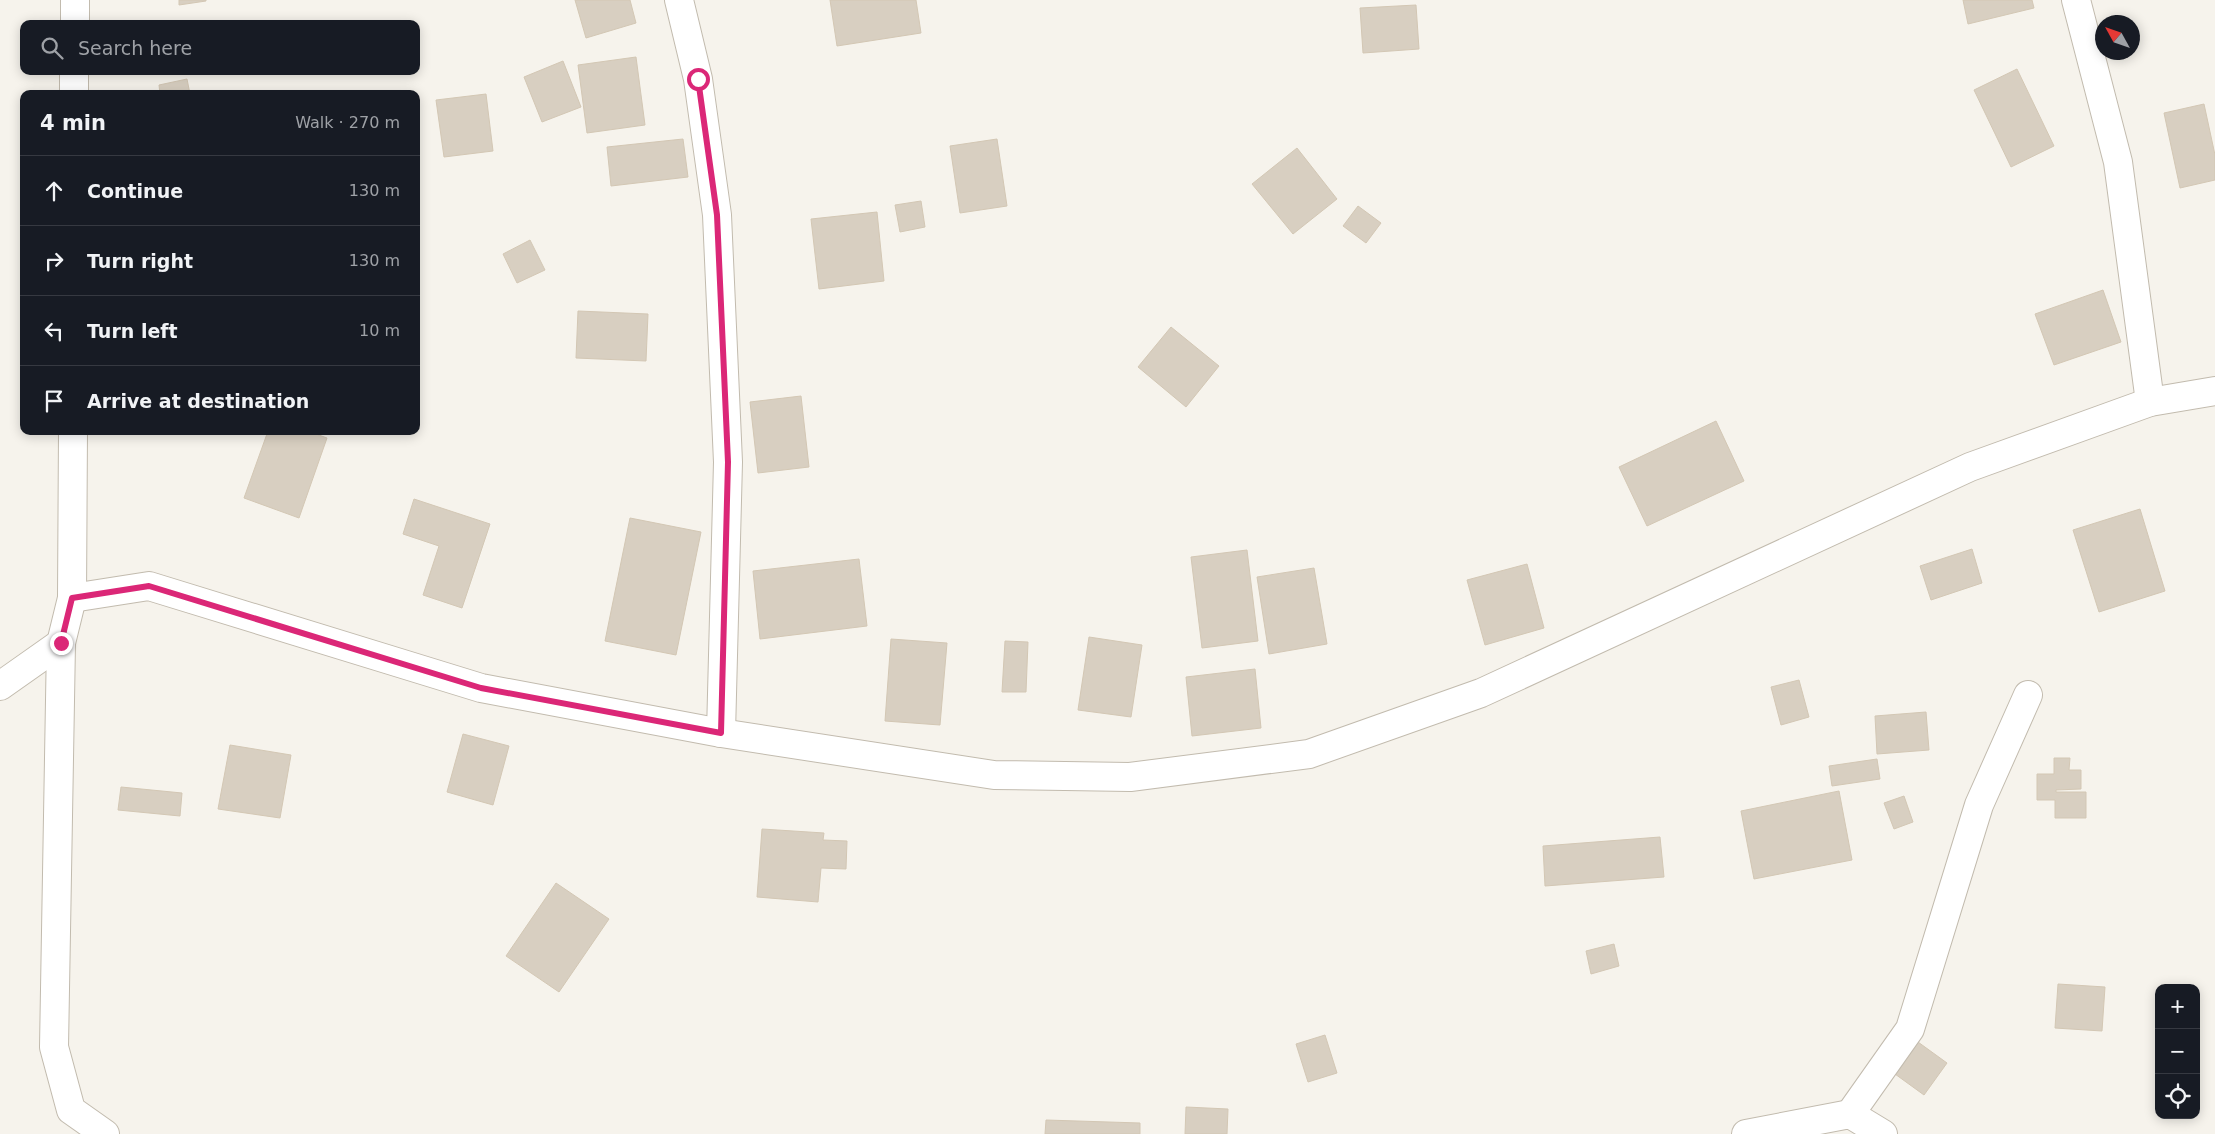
<!DOCTYPE html>
<html lang="en">
<head>
<meta charset="utf-8">
<style>
  :root { --surface:#171b24; --page:#20242c; --text:#f1f3f6; --muted:#9ea1a6; --line:#363941 }
  body { margin:0; font-family:"DejaVu Sans",sans-serif; background:var(--page); color:var(--text) }
  .controls { position:absolute; right:15px; bottom:15px; display:grid; overflow:hidden; border-radius:10px; box-shadow:0 2px 12px #0003 }
  .controls button { width:45px; height:45px; display:grid; place-items:center; padding:0; border:0; border-bottom:1px solid var(--line); background:var(--surface); color:var(--text); font:25px sans-serif }
  .compass { position:absolute; left:2095px; top:15px; width:45px; height:45px; border-radius:50%; background:var(--surface); box-shadow:0 2px 12px #0003; rotate:310deg }
  .stop { position:absolute; width:15px; height:15px; margin:-11px; border:4px solid #db2777; border-radius:50%; background:#fff }
  .stop.end { background:#db2777; border-color:#fff; box-shadow:0 1px 5px #0008 }
  .list { margin:0; padding:0; list-style:none }
  h2 { display:flex; justify-content:space-between; align-items:center; height:65px; margin:0; padding:0 20px; font-size:21px }
  h2 small { font-size:16px; font-weight:400; color:var(--muted) }
  .list li { display:grid; grid-template-columns:32px 1fr auto; gap:15px; align-items:center; box-sizing:border-box; height:70px; padding:0 20px; border-top:1px solid var(--line) }
  .list b { display:block; font-size:19px; white-space:nowrap }
  .list em { font-size:16px; font-style:normal; color:var(--muted) }
  .icon { flex:none; width:28px; height:28px; fill:none; stroke:currentColor; stroke-width:2; stroke-linecap:round; stroke-linejoin:round }
  .map { position:relative; flex:none; width:2215px; height:1134px; overflow:hidden }
  .search { position:absolute; background:var(--surface); box-shadow:0 2px 12px #0003; left:20px; top:20px; width:400px; height:55px; display:flex; align-items:center; gap:12px; box-sizing:border-box; padding:0 18px; border-radius:10px; color:var(--muted); font-size:19px }
  .panel { position:absolute; background:var(--surface); box-shadow:0 2px 12px #0003; left:20px; top:90px; width:400px; height:345px; border-radius:10px }
  .map>svg:first-child { display:block }
  .building { fill:#d8cfc1; stroke:#d3c7b4 }
  .lines { fill:none; stroke-linecap:round; stroke-linejoin:round }
  .minor-casing { stroke:#c2bbae; stroke-width:30 }
  .minor { stroke:#fff; stroke-width:28 }
  .route { stroke:#db2777; stroke-width:6 }
</style>
</head>
<body>
<div class="map">
<svg width="2215" height="1134" viewBox="0 0 2215 1134">
  <rect width="100%" height="100%" fill="#f6f3ec"/>
  <!-- building -->
  <g class="building">
    <path d="M179,0H206V1L179,5Z"/>
    <path d="M575,0H630L636,23L586,38Z"/>
    <path d="M830,0H916L921,33L837,46Z"/>
    <path d="M1963,0H2032L2034,8L1968,24Z"/>
    <path d="M1416,5L1419,49L1363,53L1360,8Z"/>
    <path d="M636,57L645,125L587,133L578,65Z"/>
    <path d="M563,61L581,107L542,122L524,77Z"/>
    <path d="M2017,69L2054,146L2011,167L1974,90Z"/>
    <path d="M187,79L190,94H160L159,85Z"/>
    <path d="M486,94L493,151L444,157L436,100Z"/>
    <path d="M2204,104L2215,155V180L2180,188L2164,113Z"/>
    <path d="M683,139L688,177L611,186L607,147Z"/>
    <path d="M997,139L1007,206L960,213L950,146Z"/>
    <path d="M1297,148L1337,199L1293,234L1252,184Z"/>
    <path d="M921,201L925,227L900,232L895,205Z"/>
    <path d="M1358,206L1381,223L1366,243L1343,226Z"/>
    <path d="M877,212L884,281L819,289L811,219Z"/>
    <path d="M530,240L545,270L517,283L503,254Z"/>
    <path d="M2103,290L2121,342L2054,365L2035,314Z"/>
    <path d="M578,311L648,314L646,361L576,358Z"/>
    <path d="M1171,327L1219,366L1186,407L1138,367Z"/>
    <path d="M801,396L809,467L758,473L750,402Z"/>
    <path d="M1716,421L1744,481L1647,526L1619,467Z"/>
    <path d="M268,431H308L327,438L299,518L244,498Z"/>
    <path d="M414,499L490,524L462,608L423,595L439,546L403,534Z"/>
    <path d="M2140,509L2165,591L2099,612L2073,530Z"/>
    <path d="M630,518L701,532L676,655L605,641Z"/>
    <path d="M1972,549L1982,583L1931,600L1920,566Z"/>
    <path d="M1247,550L1258,641L1202,648L1191,557Z"/>
    <path d="M859,559L867,626L760,639L753,571Z"/>
    <path d="M1527,564L1544,628L1485,645L1467,580Z"/>
    <path d="M1314,568L1327,644L1269,654L1257,577Z"/>
    <path d="M1089,637L1142,645L1131,717L1078,710Z"/>
    <path d="M891,639L947,643L940,725L885,721Z"/>
    <path d="M1005,641L1028,642L1026,692H1002Z"/>
    <path d="M1255,669L1261,728L1192,736L1186,677Z"/>
    <path d="M1799,680L1809,717L1781,725L1771,687Z"/>
    <path d="M1926,712L1929,750L1877,754L1875,716Z"/>
    <path d="M463,734L509,746L493,805L447,792Z"/>
    <path d="M230,745L291,755L280,818L218,809Z"/>
    <path d="M2054,758H2070L2069,770H2081V789L2056,790V792H2086V818H2055V800H2037V774H2054Z"/>
    <path d="M1877,759L1880,779L1832,786L1829,766Z"/>
    <path d="M121,787L182,793L180,816L118,810Z"/>
    <path d="M1839,791L1852,860L1754,879L1741,811Z"/>
    <path d="M1904,796L1913,822L1894,829L1884,803Z"/>
    <path d="M762,829L824,833L823,840L847,841L846,869L821,868L818,902L757,897Z"/>
    <path d="M1660,837L1664,877L1545,886L1543,846Z"/>
    <path d="M556,883L609,919L559,992L506,956Z"/>
    <path d="M1614,944L1619,966L1591,974L1586,951Z"/>
    <path d="M2058,984L2105,987L2102,1031L2055,1028Z"/>
    <path d="M1325,1035L1337,1073L1308,1082L1296,1044Z"/>
    <path d="M1918,1042L1947,1063L1924,1095L1895,1074Z"/>
    <path d="M1186,1107L1228,1109L1227,1134H1185Z"/>
    <path d="M1046,1120L1140,1123V1134H1045Z"/>
  </g>
  <g class="lines">
    <!-- minor casing -->
    <g class="minor-casing">
      <g id="minor">
        <path d="M679,0L698,79L717,215L728,462L721,733"/>
        <path d="M2076,0L2118,162L2150,402"/>
        <path d="M75,24V0"/>
        <path d="M74,94V71"/>
        <path d="M73,431L72,598L61,643L54,1047L71,1110L105,1134"/>
        <path d="M72,598L149,586L481,688L721,733L994,775L1130,777L1309,754L1481,693L1970,467L2150,402L2215,391"/>
        <path d="M0,686L61,643"/>
        <path d="M1850,1114L1910,1029L1979,805L2028,695"/>
        <path d="M1746,1134L1850,1114L1883,1134"/>
      </g>
    </g>
    <!-- minor -->
    <use href="#minor" class="minor"/>
  </g>
  <g class="lines">
    <!-- route -->
    <path class="route" d="M61,643L72,598L149,586L481,688L721,733L728,462L717,215L698,79"/>
  </g>
</svg>
<div class="controls">
<button>+</button>
<button>−</button>
<button><svg class="icon" aria-label="locate" viewBox="0 0 24 24"><circle cx="12" cy="12" r="6"/><path d="M12 2v4M12 18v4M2 12h4M18 12h4"/></svg></button>
</div>
<svg class="compass" viewBox="-18 -18 36 36"><path d="M0-13l5 13h-10z" fill="#e53935"/><path d="M0 13l5-13h-10z" fill="#9ea1a6"/></svg>
<div class="stop" style="left:698px;top:79px"></div>
<div class="stop end" style="left:61px;top:643px"></div>
<div class="search"><svg class="icon" aria-label="search" viewBox="0 0 24 24"><circle cx="10" cy="10" r="6"/><path d="M15 15l6 6"/></svg>Search here</div>
<section class="panel">
<h2>4 min<small>Walk · 270 m</small></h2>
<ul class="list">
<li><svg class="icon" aria-label="ahead" viewBox="0 0 24 24"><path d="M12 20V5M6 11l6-6 6 6"/></svg><div><b>Continue</b></div><em>130 m</em></li>
<li><svg class="icon" aria-label="right" viewBox="0 0 24 24"><path d="M7 20v-9h11M14 6l5 5-5 5"/></svg><div><b>Turn right</b></div><em>130 m</em></li>
<li><svg class="icon" aria-label="left" viewBox="0 0 24 24"><path d="M17 20v-9H6M10 6l-5 5 5 5"/></svg><div><b>Turn left</b></div><em>10 m</em></li>
<li><svg class="icon" aria-label="arrive" viewBox="0 0 24 24"><path d="M6 21V4h12l-3 4 3 4H6"/></svg><div><b>Arrive at destination</b></div></li>
</ul>
</section>
</div>
</body>
</html>
